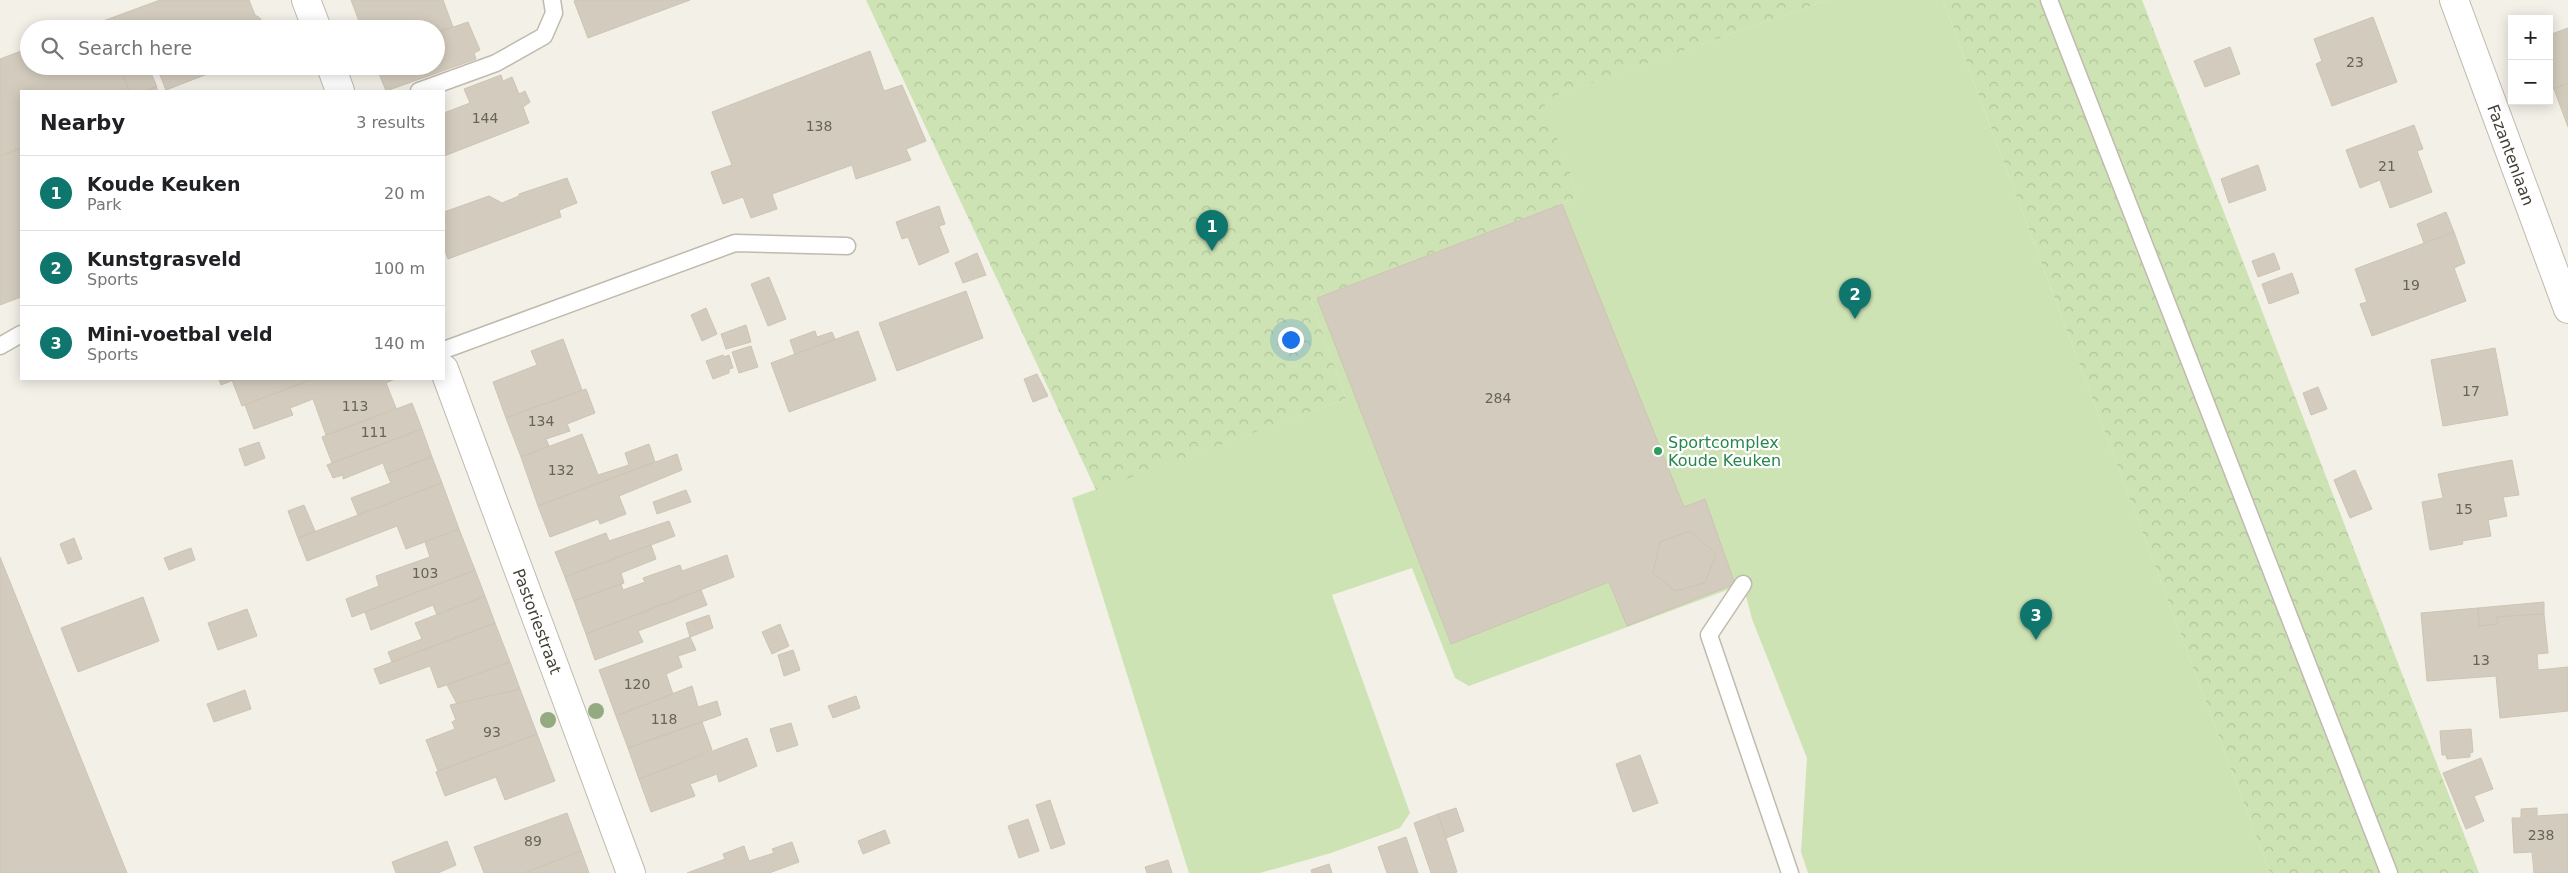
<!DOCTYPE html>
<html lang="en">
<head>
<meta charset="utf-8">
<style>
  :root { --surface:#fff; --page:#f2f2f2; --text:#202124; --muted:#757577; --line:#e0e0e0; --accent:#0f766e }
  body { margin:0; font-family:"DejaVu Sans",sans-serif; background:var(--page); color:var(--text) }
  .controls { position:absolute; right:15px; top:15px; display:grid; overflow:hidden; border-radius:0px; box-shadow:0 2px 12px #0003 }
  .controls button { width:45px; height:45px; display:grid; place-items:center; padding:0; border:0; border-bottom:1px solid var(--line); background:var(--surface); color:var(--text); font:25px sans-serif }
  .you { position:absolute; left:1290px; top:339px; width:18px; height:18px; margin:-12px; border:4px solid #fff; border-radius:50%; background:#1a73e8; box-shadow:0 0 0 8px #1a73e833 }
  .badge { display:grid; place-items:center; width:32px; height:32px; border-radius:50%; background:var(--accent); color:#fff; font-size:16px; font-weight:700 }
  .pin { position:absolute; translate:-50% -41px; filter:drop-shadow(0 1px 2px #0008) }
  .pin::after { content:''; position:absolute; top:26px; width:18px; height:15px; background:inherit; clip-path:polygon(0 0,100% 0,50% 100%) }
  .list { margin:0; padding:0; list-style:none }
  h2 { display:flex; justify-content:space-between; align-items:center; height:65px; margin:0; padding:0 20px; font-size:21px }
  h2 small { font-size:16px; font-weight:400; color:var(--muted) }
  .list li { display:grid; grid-template-columns:32px 1fr auto; gap:15px; align-items:center; box-sizing:border-box; height:75px; padding:0 20px; border-top:1px solid var(--line) }
  .list b { display:block; font-size:19px; white-space:nowrap }
  .list p { margin:0; font-size:16px; white-space:nowrap; color:var(--muted) }
  .list em { font-size:16px; font-style:normal; color:var(--muted) }
  .icon { flex:none; width:28px; height:28px; fill:none; stroke:currentColor; stroke-width:2; stroke-linecap:round; stroke-linejoin:round }
  .map { position:relative; flex:none; width:2568px; height:873px; overflow:hidden }
  .search { position:absolute; background:var(--surface); box-shadow:0 2px 12px #0003; left:20px; top:20px; width:425px; height:55px; display:flex; align-items:center; gap:12px; box-sizing:border-box; padding:0 18px; border-radius:28px; color:var(--muted); font-size:19px }
  .panel { position:absolute; background:var(--surface); box-shadow:0 2px 12px #0003; left:20px; top:90px; width:425px; height:290px; border-radius:0px }
  .map>svg:first-child { display:block }
  .grass { fill:#cde3b4 }
  .park { fill:url(#park-crowns) }
  .building { fill:#d3ccbe; stroke:#cdc4b2 }
  .lines { fill:none; stroke-linecap:round; stroke-linejoin:round }
  .service-casing { stroke:#c0baae; stroke-width:19 }
  .minor-casing { stroke:#c0baae; stroke-width:30 }
  .service { stroke:#fff; stroke-width:16 }
  .minor { stroke:#fff; stroke-width:28 }
  .tree { fill:#94ab82 }
  .leisure-dot { fill:#2e9e5b; stroke:#fff; stroke-width:2 }
  .labels { text-anchor:middle; dominant-baseline:central; stroke-width:4.5; stroke-linejoin:round; paint-order:stroke }
  .number-label { font-size:14px; fill:#686359 }
  .street-label { font-size:16px; fill:#454037; stroke:#fff }
  .leisure-label { font-size:16px; fill:#27864d; stroke:#fff; text-anchor:start }
</style>
</head>
<body>
<div class="map">
<svg width="2568" height="873" viewBox="0 0 2568 873">
  <defs>
    <pattern id="park-crowns" width="20" height="18" patternUnits="userSpaceOnUse" patternTransform="scale(1.25)"><rect width="20" height="18" fill="#cde3b4"/><path d="M2 6a3 3 0 1 1 6 0M12 15a3 3 0 1 1 6 0" fill="none" stroke="#b1c49b"/></pattern>
  </defs>
  <rect width="100%" height="100%" fill="#f3f0e8"/>
  <!-- grass -->
  <path class="grass" d="M1828,0H1943L2270,873H1808L1801,852L1807,758L1752,619L1743,584L1469,686L1455,678L1412,568L1332,595L1410,813L1400,828L1331,853L1260,873H1189L1072,498L1346,399L1311,300L1579,197L1542,100Z"/>
  <!-- park -->
  <g class="park">
    <path d="M866,0H1828L1543,100L1579,197L1311,300L1346,399L1096,490Z"/>
    <path d="M1943,0H2142L2479,873H2270Z"/>
  </g>
  <!-- building -->
  <g class="building">
    <path d="M160,0H249L255,15L260,18L264,26L263,29H106L103,21Z"/>
    <path d="M351,0H443L453,27L436,33V29H362Z"/>
    <path d="M577,0H690L588,38L574,1Z"/>
    <path d="M2373,17L2397,82L2332,106L2316,64L2322,61L2314,39Z"/>
    <path d="M103,21L106,29H82Z"/>
    <path d="M468,22L480,50L474,53L476,59L386,91L376,66H436V33Z"/>
    <path d="M2568,28V83L2554,89L2549,77V35Z"/>
    <path d="M2230,47L2240,74L2205,87L2194,61Z"/>
    <path d="M29,48V66H120L129,91H21V148L0,156V59Z"/>
    <path d="M870,51L884,91L902,85L926,141L906,149L911,160L856,179L852,165L772,194L777,209L751,218L743,197L723,204L711,172L732,165L712,112Z"/>
    <path d="M120,66H228L166,90L158,70L151,73L157,87L145,91H129Z"/>
    <path d="M501,75L503,81L512,77L519,94L525,91L530,102L523,107L529,123L444,156V113L470,103L464,89Z"/>
    <path d="M2568,83V127L2554,89Z"/>
    <path d="M156,87L158,91H145Z"/>
    <path d="M2414,125L2423,149L2417,151L2432,192L2390,208L2380,180L2360,188L2346,150Z"/>
    <path d="M21,148V297L0,305V156Z"/>
    <path d="M2258,165L2266,190L2229,203L2221,179Z"/>
    <path d="M567,178L577,203L559,210L561,217L448,259L444,248V212L489,196L502,203L519,196V194Z"/>
    <path d="M1562,204L1684,507L1705,499L1735,584L1627,626L1609,582L1451,644L1317,298Z"/>
    <path d="M939,206L945,224L939,226L949,252L919,265L908,237L902,239L896,222Z"/>
    <path d="M2446,212L2454,232L2424,243L2417,224Z"/>
    <path d="M2454,232L2465,263L2454,268L2466,301L2372,336L2360,304L2367,302L2355,269Z"/>
    <path d="M977,253L986,275L963,283L955,263Z"/>
    <path d="M2274,253L2280,269L2258,277L2252,261Z"/>
    <path d="M2292,273L2299,293L2269,304L2262,284Z"/>
    <path d="M769,277L786,319L768,326L751,284Z"/>
    <path d="M966,291L983,338L897,371L879,323Z"/>
    <path d="M706,308L717,334L702,341L691,315Z"/>
    <path d="M746,325L751,342L726,349L721,334Z"/>
    <path d="M815,331L817,337L832,332L835,339L795,355L790,340Z"/>
    <path d="M858,331L876,380L789,412L771,363Z"/>
    <path d="M563,339L582,390L506,418L493,382L537,365L531,351Z"/>
    <path d="M751,346L758,367L739,373L732,352Z"/>
    <path d="M2495,348L2508,415L2443,426L2431,360Z"/>
    <path d="M723,355L724,357L729,355L733,368L729,369V373L713,379L706,361Z"/>
    <path d="M1037,374L1048,396L1033,402L1024,379Z"/>
    <path d="M219,379H236L221,385Z"/>
    <path d="M236,379H313L242,406L232,380Z"/>
    <path d="M313,379H395L386,383L396,408L326,435L313,399L290,408L293,415L254,429L245,405Z"/>
    <path d="M2318,387L2327,409L2311,415L2303,393Z"/>
    <path d="M586,389L595,413L567,424L570,431L546,439L549,446L521,457L506,418Z"/>
    <path d="M412,403L422,429L332,463L322,437Z"/>
    <path d="M422,429L432,457L387,474L383,463L343,479V475L333,478L327,465Z"/>
    <path d="M582,434L598,475L629,465L625,453L649,444L655,462L538,506L521,457Z"/>
    <path d="M259,442L265,458L245,466L239,449Z"/>
    <path d="M677,454L682,470L619,496L626,514L600,524L598,519L550,537L538,506Z"/>
    <path d="M432,457L442,483L358,515L351,498L391,483L387,474Z"/>
    <path d="M2512,460L2519,495L2503,497L2507,516L2488,520L2491,536L2462,541L2463,544L2430,550L2422,502L2443,498L2438,474Z"/>
    <path d="M2355,470L2372,509L2350,518L2334,480Z"/>
    <path d="M442,483L459,529L406,549L397,526L307,561L298,538Z"/>
    <path d="M686,490L691,502L657,514L653,502Z"/>
    <path d="M304,505L315,531L298,538L288,511Z"/>
    <path d="M669,521L675,536L565,577L555,552L606,533L609,541Z"/>
    <path d="M459,529L475,570L352,617L346,599L379,586L376,576L430,557L425,542Z"/>
    <path d="M1690,531L1716,554L1705,583L1675,591L1653,573L1660,542Z"/>
    <path d="M74,538L82,559L68,564L60,544Z"/>
    <path d="M651,545L656,559L621,573L624,583L574,601L565,577Z"/>
    <path d="M191,548L195,560L169,570L164,558Z"/>
    <path d="M727,555L734,577L586,634L574,601L621,584L623,590L645,582L643,578L680,565L682,571Z"/>
    <path d="M0,557L127,873H0Z"/>
    <path d="M475,570L485,596L437,615L433,605L371,630L365,612Z"/>
    <path d="M701,590L707,605L638,631L643,642L595,660L586,634Z"/>
    <path d="M485,596L495,623L392,662L388,652L422,639L415,623Z"/>
    <path d="M143,597L159,641L78,672L61,628Z"/>
    <path d="M2544,602V614L2497,617L2498,624L2479,626L2478,608Z"/>
    <path d="M2478,608L2479,626L2498,624L2497,617L2544,614L2548,653L2537,654L2538,670L2568,667V711L2500,718L2496,676L2427,681L2421,613Z"/>
    <path d="M247,609L257,636L218,650L208,623Z"/>
    <path d="M709,615L713,628L690,637L686,623Z"/>
    <path d="M495,623L510,662L438,688L430,666L380,684L374,669Z"/>
    <path d="M780,624L789,646L772,654L762,632Z"/>
    <path d="M690,637L696,650L678,656L682,667L666,674L673,694L616,716L599,670Z"/>
    <path d="M793,650L800,670L784,676L778,655Z"/>
    <path d="M510,662L520,689L457,704L447,685Z"/>
    <path d="M692,686L698,707L717,701L721,715L628,748L616,716Z"/>
    <path d="M520,689L537,734L438,771L426,740L455,729L452,722L456,720L450,705Z"/>
    <path d="M245,690L251,709L214,722L207,704Z"/>
    <path d="M856,696L860,708L833,718L828,706Z"/>
    <path d="M702,722L712,750L639,779L628,748Z"/>
    <path d="M791,723L798,745L777,752L770,729Z"/>
    <path d="M2471,729L2473,752L2470,753V757L2447,759L2446,755H2442L2440,731Z"/>
    <path d="M537,734L555,781L505,800L496,777L445,796L436,772Z"/>
    <path d="M747,738L757,766L719,782L717,774L690,784L695,796L651,812L639,779Z"/>
    <path d="M1640,755L1658,803L1633,812L1616,764Z"/>
    <path d="M2481,758L2493,789L2474,796L2484,821L2466,829L2443,773Z"/>
    <path d="M1050,800L1065,844L1051,849L1036,805Z"/>
    <path d="M1456,808L1464,831L1446,838L1438,814Z"/>
    <path d="M2537,808V816L2568,814V873H2534L2532,852L2514,853L2512,818H2521V809Z"/>
    <path d="M567,813L581,851L524,873H484L474,847Z"/>
    <path d="M1438,814L1457,872L1453,873H1431L1414,823Z"/>
    <path d="M1028,819L1039,851L1019,858L1008,826Z"/>
    <path d="M885,830L890,843L863,854L858,841Z"/>
    <path d="M1406,837L1418,873H1387L1378,847Z"/>
    <path d="M447,841L456,865L438,873H396L392,862Z"/>
    <path d="M792,842L799,862L769,873H687L725,859L723,854L744,846L749,861L774,853L772,849Z"/>
    <path d="M581,851L589,873H524Z"/>
    <path d="M1168,860L1172,873H1147L1145,867Z"/>
    <path d="M1329,864L1332,873H1312L1311,870Z"/>
  </g>
  <g class="lines">
    <!-- service casing -->
    <g class="service-casing">
      <g id="service">
        <path d="M2049,0L2389,873"/>
        <path d="M419,91L496,63L544,36L554,13L552,0"/>
        <path d="M0,346L21,334"/>
        <path d="M444,350L735,243L847,246"/>
        <path d="M1743,584L1709,635L1790,873"/>
      </g>
    </g>
    <!-- minor casing -->
    <g class="minor-casing">
      <g id="minor">
        <path d="M306,0L317,29"/>
        <path id="s1" d="M2454,0L2568,309"/>
        <path d="M331,66L340,91"/>
        <path id="s2" d="M444,369L631,873"/>
      </g>
    </g>
    <!-- service -->
    <use href="#service" class="service"/>
    <!-- minor -->
    <use href="#minor" class="minor"/>
  </g>
  <!-- trees -->
  <g class="tree">
    <circle cx="596" cy="711" r="8"/>
    <circle cx="548" cy="720" r="8"/>
  </g>
  <!-- markers -->
  <circle class="leisure-dot" cx="1658" cy="451" r="5"/>
  <g class="labels">
    <!-- number labels -->
    <g class="number-label">
      <text x="2355" y="62">23</text>
      <text x="485" y="118">144</text>
      <text x="819" y="126">138</text>
      <text x="2387" y="166">21</text>
      <text x="2411" y="285">19</text>
      <text x="2471" y="391">17</text>
      <text x="1498" y="398">284</text>
      <text x="355" y="406">113</text>
      <text x="541" y="421">134</text>
      <text x="374" y="432">111</text>
      <text x="561" y="470">132</text>
      <text x="2464" y="509">15</text>
      <text x="425" y="573">103</text>
      <text x="2481" y="660">13</text>
      <text x="637" y="684">120</text>
      <text x="664" y="719">118</text>
      <text x="492" y="732">93</text>
      <text x="2541" y="835">238</text>
      <text x="533" y="841">89</text>
    </g>
    <!-- street labels -->
    <g class="street-label">
      <text stroke="none"><textPath href="#s1" startOffset="165">Fazantenlaan</textPath></text>
      <text stroke="none"><textPath href="#s2" startOffset="269">Pastoriestraat</textPath></text>
    </g>
    <!-- leisure labels -->
    <g class="leisure-label">
      <text x="1668" y="442">Sportcomplex<tspan x="1668" dy="18">Koude Keuken</tspan></text>
    </g>
  </g>
</svg>
<div class="controls">
<button>+</button>
<button>−</button>
</div>
<div class="you"></div>
<div class="pin badge" style="left:1212px;top:251px">1</div>
<div class="pin badge" style="left:1855px;top:319px">2</div>
<div class="pin badge" style="left:2036px;top:640px">3</div>
<div class="search"><svg class="icon" aria-label="search" viewBox="0 0 24 24"><circle cx="10" cy="10" r="6"/><path d="M15 15l6 6"/></svg>Search here</div>
<section class="panel">
<h2>Nearby<small>3 results</small></h2>
<ul class="list">
<li><span class="badge">1</span><div><b>Koude Keuken</b><p>Park</p></div><em>20 m</em></li>
<li><span class="badge">2</span><div><b>Kunstgrasveld</b><p>Sports</p></div><em>100 m</em></li>
<li><span class="badge">3</span><div><b>Mini-voetbal veld</b><p>Sports</p></div><em>140 m</em></li>
</ul>
</section>
</div>
</body>
</html>
